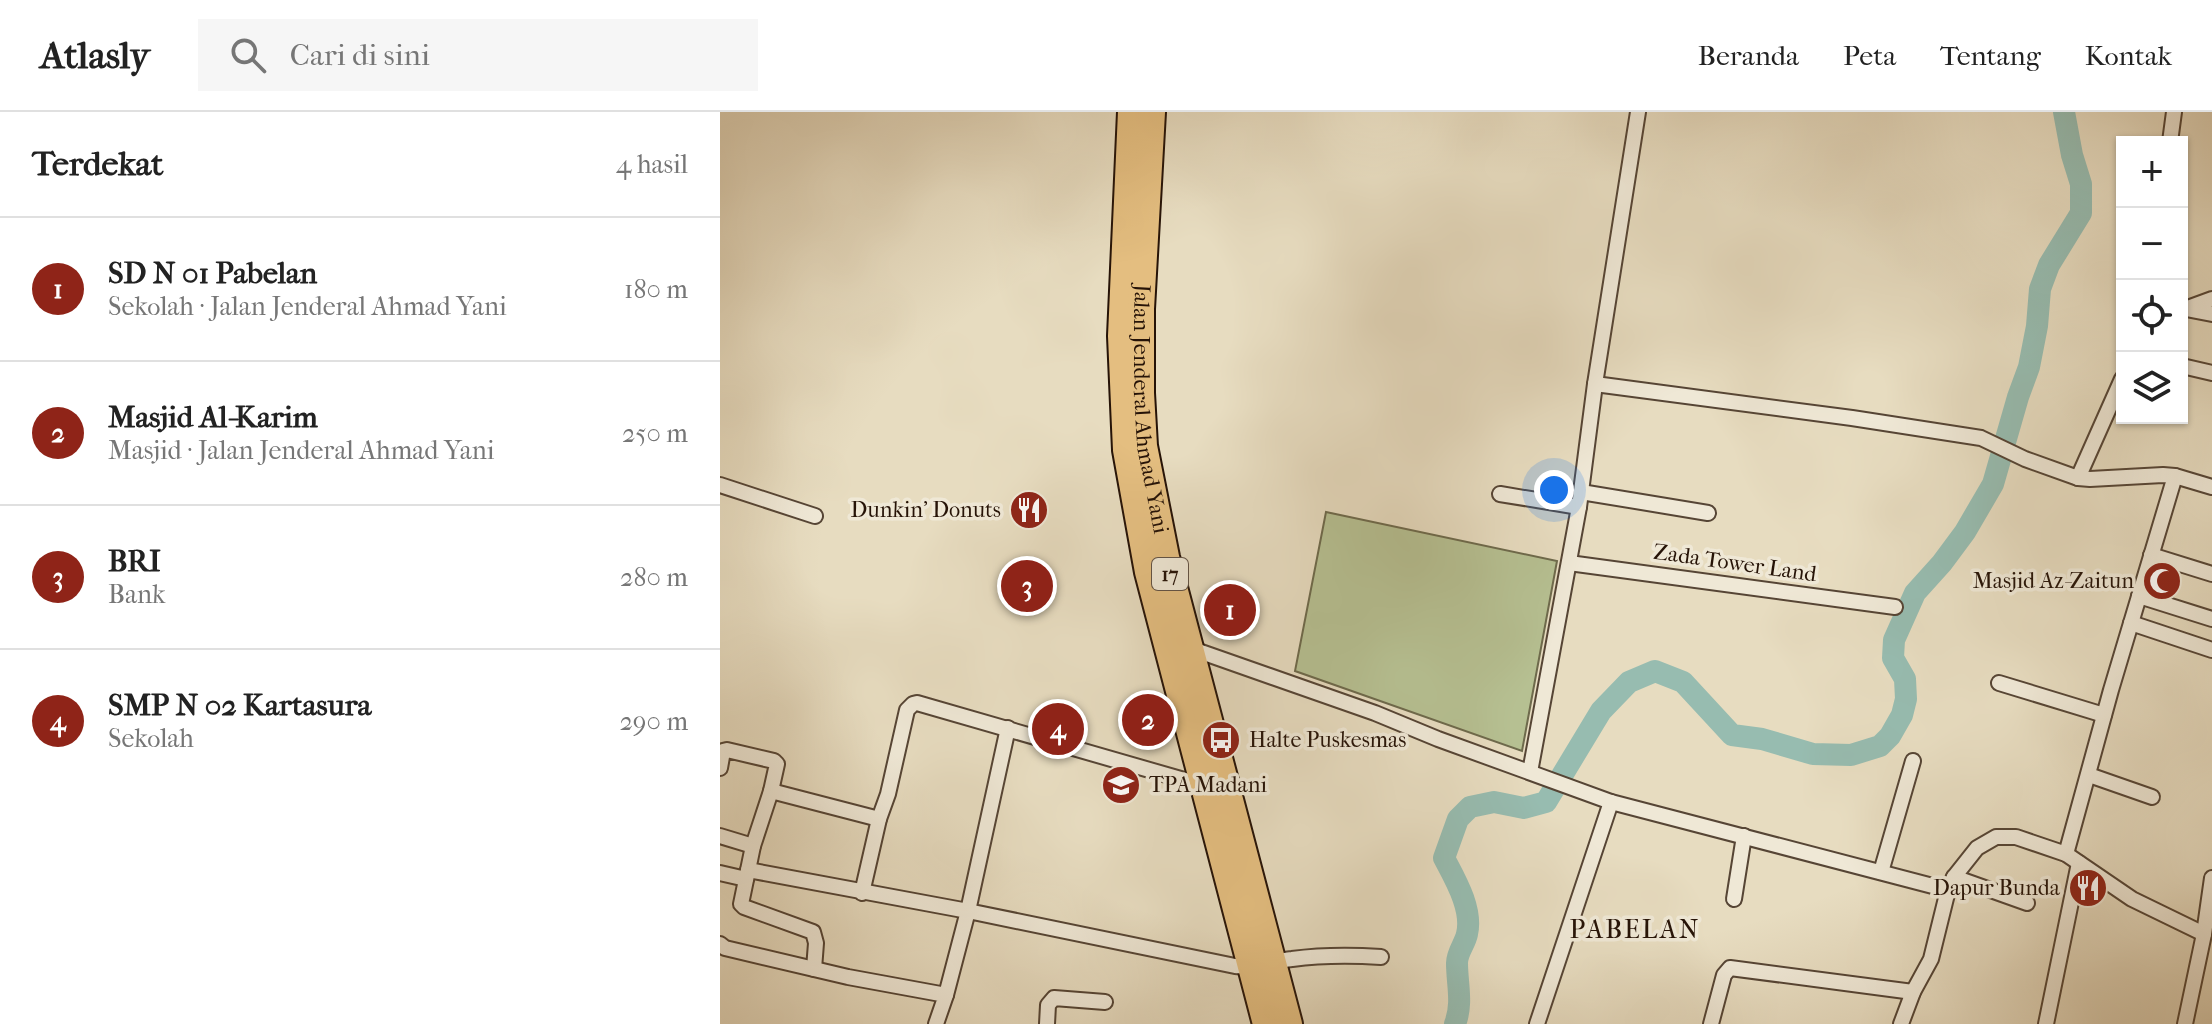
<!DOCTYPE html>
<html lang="id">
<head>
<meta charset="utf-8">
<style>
  :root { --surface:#fff; --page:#f6f6f6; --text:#222; --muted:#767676; --line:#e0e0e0; --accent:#8f2418 }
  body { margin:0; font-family:"IM FELL French Canon",serif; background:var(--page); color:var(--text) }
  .controls { position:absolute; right:24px; top:24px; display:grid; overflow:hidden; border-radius:0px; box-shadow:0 2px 6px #0004 }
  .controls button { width:72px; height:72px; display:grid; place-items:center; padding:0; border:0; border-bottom:2px solid var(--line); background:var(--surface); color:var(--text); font:40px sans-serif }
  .you { position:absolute; left:834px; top:378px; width:28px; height:28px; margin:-20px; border:6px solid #fff; border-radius:50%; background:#1a73e8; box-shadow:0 0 0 12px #1a73e833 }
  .badge { display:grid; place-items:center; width:52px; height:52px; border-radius:50%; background:var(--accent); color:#fff; font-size:26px; font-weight:700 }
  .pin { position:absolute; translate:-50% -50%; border:4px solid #fff; box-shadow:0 2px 8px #0006 }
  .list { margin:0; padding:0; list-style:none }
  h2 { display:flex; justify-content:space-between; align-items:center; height:104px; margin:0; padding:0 32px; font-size:34px }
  h2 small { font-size:26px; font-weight:400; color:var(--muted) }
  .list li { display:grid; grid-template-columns:52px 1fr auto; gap:24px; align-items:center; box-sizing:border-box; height:144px; padding:0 32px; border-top:2px solid var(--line) }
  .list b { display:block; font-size:30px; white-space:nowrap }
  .list p { margin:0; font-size:26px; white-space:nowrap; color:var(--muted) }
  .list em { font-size:26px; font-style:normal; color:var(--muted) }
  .icon { flex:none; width:44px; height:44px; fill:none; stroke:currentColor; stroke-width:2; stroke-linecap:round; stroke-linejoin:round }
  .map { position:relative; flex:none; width:1492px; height:912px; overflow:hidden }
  header { display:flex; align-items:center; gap:48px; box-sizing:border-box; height:112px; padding:0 40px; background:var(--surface); border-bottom:2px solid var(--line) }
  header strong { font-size:38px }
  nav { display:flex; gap:44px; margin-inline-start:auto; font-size:28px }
  .search { width:560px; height:72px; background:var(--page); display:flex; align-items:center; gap:20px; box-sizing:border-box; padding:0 28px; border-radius:0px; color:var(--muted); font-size:30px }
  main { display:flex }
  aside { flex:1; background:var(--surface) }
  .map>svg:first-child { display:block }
  .green { fill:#b6c092; stroke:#6e6a4c; stroke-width:2 }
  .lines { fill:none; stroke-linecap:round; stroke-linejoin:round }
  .river { stroke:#97bcb0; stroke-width:22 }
  .street-casing { stroke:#564535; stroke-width:18 }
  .highway-casing { stroke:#261307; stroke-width:30 }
  .street { stroke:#efe8d6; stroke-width:14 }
  .highway { stroke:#e4be80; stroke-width:26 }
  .labels { text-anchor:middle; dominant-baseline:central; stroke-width:7; stroke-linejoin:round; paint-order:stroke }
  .shield { fill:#efe8d6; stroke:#625345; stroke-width:2 }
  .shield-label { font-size:20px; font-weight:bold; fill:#261307 }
  .street-label { font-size:22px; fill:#261307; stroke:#efe8d6 }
  .poi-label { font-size:22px; fill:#261307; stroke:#efe8d6; text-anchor:end }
  .quarter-label { font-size:26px; letter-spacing:2px; fill:#261307; stroke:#efe8d6 }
</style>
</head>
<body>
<header>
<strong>Atlasly</strong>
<div class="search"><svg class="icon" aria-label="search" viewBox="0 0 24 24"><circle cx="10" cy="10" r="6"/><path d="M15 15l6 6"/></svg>Cari di sini</div>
<nav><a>Beranda</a><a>Peta</a><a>Tentang</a><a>Kontak</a></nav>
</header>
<main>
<aside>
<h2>Terdekat<small>4 hasil</small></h2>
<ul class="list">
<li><span class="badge">1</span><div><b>SD N 01 Pabelan</b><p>Sekolah · Jalan Jenderal Ahmad Yani</p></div><em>180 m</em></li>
<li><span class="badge">2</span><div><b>Masjid Al-Karim</b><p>Masjid · Jalan Jenderal Ahmad Yani</p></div><em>250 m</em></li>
<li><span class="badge">3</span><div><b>BRI</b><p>Bank</p></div><em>280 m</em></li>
<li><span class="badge">4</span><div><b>SMP N 02 Kartasura</b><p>Sekolah</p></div><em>290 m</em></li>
</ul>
</aside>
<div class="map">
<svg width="1492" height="912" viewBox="0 0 1492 912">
  <rect width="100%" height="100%" fill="#e7dcc0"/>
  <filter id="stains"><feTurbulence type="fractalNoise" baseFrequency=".0025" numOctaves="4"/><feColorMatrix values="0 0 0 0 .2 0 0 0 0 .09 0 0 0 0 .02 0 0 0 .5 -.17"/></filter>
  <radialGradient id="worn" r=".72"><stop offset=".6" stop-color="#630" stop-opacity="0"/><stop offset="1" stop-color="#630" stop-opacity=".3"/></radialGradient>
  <!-- green -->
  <path class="green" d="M606,400L837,449L802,639L575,559Z"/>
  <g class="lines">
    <!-- river -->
    <path class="river" d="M735,912C743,891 737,872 737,851C737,840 745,832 747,822C753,797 735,767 724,746L738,707L750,695L774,690L804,696L826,690L881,599L909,570L935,559L963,570L1012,623L1042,627L1093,642L1131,643L1160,634L1170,624L1182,603L1186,587L1185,567L1173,546L1174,528L1195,481L1222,451L1245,420L1273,372L1298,285L1309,255L1317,214L1320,177L1329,153L1361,101V72L1352,43L1344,0"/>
    <!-- street casing -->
    <g class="street-casing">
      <g id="street">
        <path d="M1450,30L1454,0"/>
        <path d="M1466,197L1492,202"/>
        <path d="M1462,198L1492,187"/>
        <path d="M1462,254L1492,261"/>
        <path d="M875,272L1132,306L1261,326L1305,347L1358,366L1370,367L1443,363L1455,364L1492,375"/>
        <path d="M1358,366L1402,267"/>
        <path d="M0,373L95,404"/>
        <path d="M861,380L988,401"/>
        <path d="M780,382L859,395"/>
        <path d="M1431,443L1492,462"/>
        <path d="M849,451L1175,495"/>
        <path d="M1419,484L1492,507"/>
        <path d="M1411,511L1492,538"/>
        <path d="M467,535L655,601L718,627L891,690L1228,778"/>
        <path d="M1279,571L1384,603"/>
        <path d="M288,616L248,799L515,854C534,856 552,849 572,847C602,843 631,843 661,845"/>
        <path d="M0,656L3,639L7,638L54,649L57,652L51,679L33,734L21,792L24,795L93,820L96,831L94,857"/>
        <path d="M810,660L859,395L875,272L918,0"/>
        <path d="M1369,663L1432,685"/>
        <path d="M51,679L159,707L168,682L187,598L193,592L197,591L485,674"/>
        <path d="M0,724L33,734"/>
        <path d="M1346,742L1391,578L1455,364"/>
        <path d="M28,758L248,799L226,883"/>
        <path d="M1161,760L1193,649"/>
        <path d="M0,761L26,767"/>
        <path d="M1234,765L1307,791"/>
        <path d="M142,781L159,707"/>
        <path d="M1014,787L1024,724"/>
        <path d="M0,832L5,836L128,865L226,883L216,912"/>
        <path d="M327,912L328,893L334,886L385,890"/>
        <path d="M817,912L891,690"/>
        <path d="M991,912L1004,863L1010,856L1193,880"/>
        <path d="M1181,912L1193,880L1211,847L1228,778L1234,765L1257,736L1276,725H1296L1346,742L1412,787L1484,822"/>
        <path d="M1326,912L1359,751"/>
        <path d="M1465,912L1484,822L1492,766"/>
      </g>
    </g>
    <!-- highway casing -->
    <g class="highway-casing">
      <g id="highway">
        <path d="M411,0L401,224L406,338L428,460L546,912"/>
        <path id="s1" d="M432,0L421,197V281L424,334L446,445L569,912"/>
      </g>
    </g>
    <!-- street -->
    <use href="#street" class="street"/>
    <!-- highway -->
    <use href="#highway" class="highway"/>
  </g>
  <!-- icons -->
  <defs>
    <g id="restaurant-disc" transform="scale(2)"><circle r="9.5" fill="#8f2418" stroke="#efe8d6"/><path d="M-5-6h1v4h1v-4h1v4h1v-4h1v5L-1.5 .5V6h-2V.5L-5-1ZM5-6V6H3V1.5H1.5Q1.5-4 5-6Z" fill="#fff"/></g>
    <g id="mosque-disc" transform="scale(2)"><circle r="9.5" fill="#8f2418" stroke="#efe8d6"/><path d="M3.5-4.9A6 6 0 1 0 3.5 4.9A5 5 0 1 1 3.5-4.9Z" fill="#fff"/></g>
    <g id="bus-disc" transform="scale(2)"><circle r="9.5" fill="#8f2418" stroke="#efe8d6"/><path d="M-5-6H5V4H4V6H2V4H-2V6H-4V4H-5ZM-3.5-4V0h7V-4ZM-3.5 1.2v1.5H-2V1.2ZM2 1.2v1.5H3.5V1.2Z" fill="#fff"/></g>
    <g id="school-disc" transform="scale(2)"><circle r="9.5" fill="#8f2418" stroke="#efe8d6"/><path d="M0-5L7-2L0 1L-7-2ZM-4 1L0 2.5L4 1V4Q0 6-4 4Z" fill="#fff"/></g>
  </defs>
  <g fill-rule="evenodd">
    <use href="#restaurant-disc" x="309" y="398"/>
    <use href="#mosque-disc" x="1442" y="469"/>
    <use href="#bus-disc" x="501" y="628"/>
    <use href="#school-disc" x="401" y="673"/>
    <use href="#restaurant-disc" x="1368" y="776"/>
  </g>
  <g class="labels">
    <!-- shield labels -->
    <rect class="shield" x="432" y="446" width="36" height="32" rx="6"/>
    <g class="shield-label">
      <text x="450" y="462">17</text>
    </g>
    <!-- street labels -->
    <g class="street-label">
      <text stroke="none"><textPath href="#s1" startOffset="298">Jalan Jenderal Ahmad Yani</textPath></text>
      <text transform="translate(1015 451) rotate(8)">Zada Tower Land</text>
    </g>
    <!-- poi labels -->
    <g class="poi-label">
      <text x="281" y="398">Dunkin' Donuts</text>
      <text x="1414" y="469">Masjid Az-Zaitun</text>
      <text x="529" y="628" text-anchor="start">Halte Puskesmas</text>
      <text x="429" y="673" text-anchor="start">TPA Madani</text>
      <text x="1340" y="776">Dapur Bunda</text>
    </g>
    <!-- quarter labels -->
    <g class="quarter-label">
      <text x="915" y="817">PABELAN</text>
    </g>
  </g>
  <rect width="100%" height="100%" filter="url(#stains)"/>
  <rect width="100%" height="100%" fill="url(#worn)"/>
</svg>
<div class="controls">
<button>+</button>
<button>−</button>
<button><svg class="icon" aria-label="locate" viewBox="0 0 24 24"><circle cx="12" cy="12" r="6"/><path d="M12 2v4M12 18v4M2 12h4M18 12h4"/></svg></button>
<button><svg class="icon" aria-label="layers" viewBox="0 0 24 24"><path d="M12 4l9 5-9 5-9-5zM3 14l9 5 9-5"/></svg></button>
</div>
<div class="you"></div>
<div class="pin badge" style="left:510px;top:498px">1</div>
<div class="pin badge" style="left:428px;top:608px">2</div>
<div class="pin badge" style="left:307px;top:474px">3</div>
<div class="pin badge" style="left:338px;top:617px">4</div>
</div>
</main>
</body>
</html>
